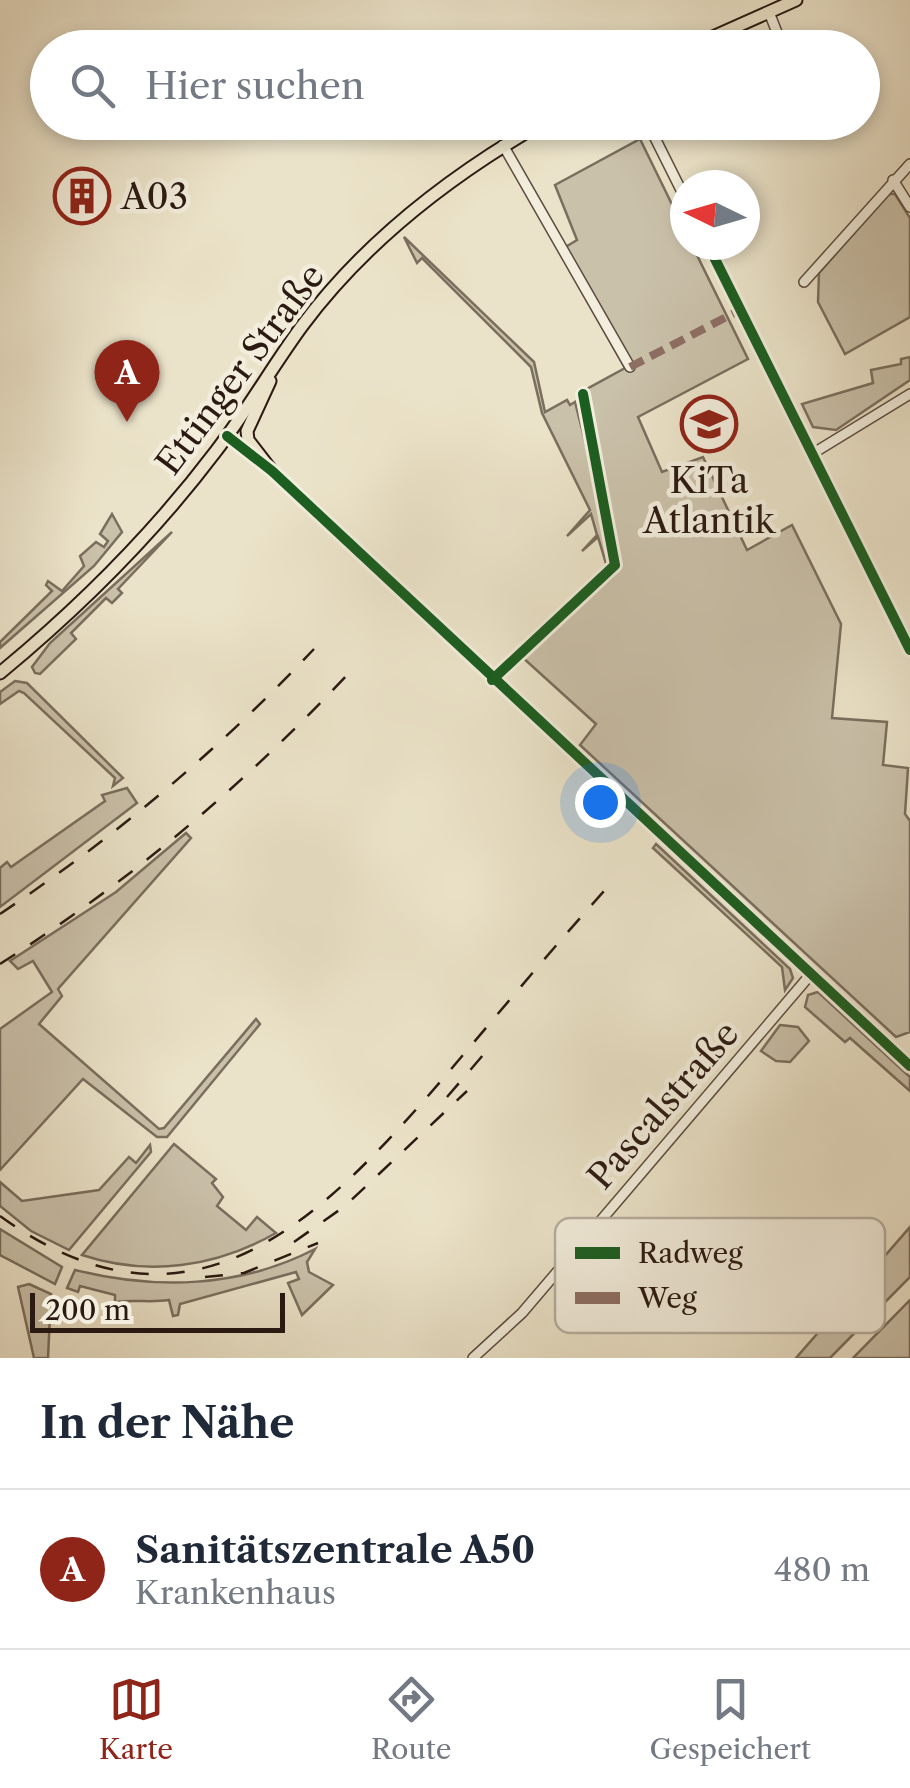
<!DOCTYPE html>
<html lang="de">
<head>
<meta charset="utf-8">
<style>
  :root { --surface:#fff; --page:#f2f2f3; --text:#1f2937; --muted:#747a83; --line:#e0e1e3; --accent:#8f2418 }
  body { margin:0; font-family:"Libre Caslon Text",serif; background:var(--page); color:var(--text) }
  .compass { position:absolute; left:670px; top:170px; width:90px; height:90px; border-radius:50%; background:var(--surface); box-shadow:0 5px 15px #0003; rotate:275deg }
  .scale { position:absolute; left:30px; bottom:25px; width:255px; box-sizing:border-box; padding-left:10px; border:5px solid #2b1a12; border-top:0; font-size:28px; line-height:35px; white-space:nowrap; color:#2b1a12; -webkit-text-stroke:8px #f2eddc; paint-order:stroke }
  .you { position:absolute; left:600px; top:802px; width:35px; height:35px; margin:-25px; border:8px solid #fff; border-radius:50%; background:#1a73e8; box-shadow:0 0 0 15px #1a73e833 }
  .badge { display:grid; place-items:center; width:65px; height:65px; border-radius:50%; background:var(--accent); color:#fff; font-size:32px; font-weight:700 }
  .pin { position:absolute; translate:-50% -82px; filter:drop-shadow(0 2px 5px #0008) }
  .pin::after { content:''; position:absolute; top:52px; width:35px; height:30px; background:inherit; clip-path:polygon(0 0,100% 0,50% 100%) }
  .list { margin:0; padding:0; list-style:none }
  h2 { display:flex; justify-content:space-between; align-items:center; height:130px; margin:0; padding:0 40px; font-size:42px }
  h2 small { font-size:32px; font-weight:400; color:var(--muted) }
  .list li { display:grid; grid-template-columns:65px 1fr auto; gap:30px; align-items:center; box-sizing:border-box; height:160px; padding:0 40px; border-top:2px solid var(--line) }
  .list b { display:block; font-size:38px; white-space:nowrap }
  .list p { margin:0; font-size:32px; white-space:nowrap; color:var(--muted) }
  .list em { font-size:32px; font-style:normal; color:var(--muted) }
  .icon { flex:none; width:55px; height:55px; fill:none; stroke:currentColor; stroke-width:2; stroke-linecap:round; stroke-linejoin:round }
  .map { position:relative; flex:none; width:910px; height:1358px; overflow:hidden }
  .search { position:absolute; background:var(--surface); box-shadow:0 5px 15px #0003; left:30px; right:30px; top:30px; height:110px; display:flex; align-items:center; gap:25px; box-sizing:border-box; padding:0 35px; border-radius:55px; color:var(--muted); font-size:38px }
  .sheet { height:290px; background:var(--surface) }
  nav { display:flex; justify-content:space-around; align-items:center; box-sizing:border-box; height:140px; border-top:2px solid var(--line); background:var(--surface); font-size:28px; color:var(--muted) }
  nav a { display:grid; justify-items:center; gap:5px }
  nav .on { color:var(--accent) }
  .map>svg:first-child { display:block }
  .green { fill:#cac1aa; stroke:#7a6e5e; stroke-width:2.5 }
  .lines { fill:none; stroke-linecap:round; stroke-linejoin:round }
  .minor-casing { stroke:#5b4c40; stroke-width:12 }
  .major-casing { stroke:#2b1a12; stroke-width:15 }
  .minor { stroke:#f2eddc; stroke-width:9 }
  .major { stroke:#ebe3c9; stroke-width:11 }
  .rail { stroke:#2b1a12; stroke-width:2.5; stroke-dasharray:18 18; stroke-linecap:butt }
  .quiet { stroke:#8d6e63; stroke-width:8; stroke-dasharray:15 8; stroke-linecap:butt }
  .cycleway-casing { stroke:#f2eddc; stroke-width:16 }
  .cycleway { stroke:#1b5e20; stroke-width:10 }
  .labels { text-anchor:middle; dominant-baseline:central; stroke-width:9; stroke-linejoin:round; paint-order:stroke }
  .poi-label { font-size:35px; fill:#2b1a12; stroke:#f2eddc; text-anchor:start }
  .street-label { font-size:35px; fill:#2b1a12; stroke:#f2eddc }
  .key { fill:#f2eddc; stroke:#b6ae9f; stroke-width:2.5 }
  .key-label { font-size:28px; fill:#2b1a12 }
</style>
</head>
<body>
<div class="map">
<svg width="910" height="1358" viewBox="0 0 910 1358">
  <rect width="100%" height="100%" fill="#ebe3c9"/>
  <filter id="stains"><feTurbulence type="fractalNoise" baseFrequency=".002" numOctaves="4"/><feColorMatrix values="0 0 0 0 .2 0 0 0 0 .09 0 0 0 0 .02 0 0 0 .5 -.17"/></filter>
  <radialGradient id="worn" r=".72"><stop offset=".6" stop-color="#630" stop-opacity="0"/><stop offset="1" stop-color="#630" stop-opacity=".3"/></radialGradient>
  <!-- green -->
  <g class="green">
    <path d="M640,139L685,231V245H692L748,359L638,417L662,472L703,457L747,550L792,525L841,624L832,718L887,722L883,765L908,768L905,814L910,821V1032L896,1037L580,745L596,724L521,656L612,577L619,562L585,390L625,368L559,251L577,240L555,185Z"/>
    <path d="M888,194H895L910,218V317L845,354L818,302L819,273Z"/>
    <path d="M404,237L534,362L545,412L567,400L570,405L575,402L615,558L612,567L596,580L607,567L598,537L582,551L597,535L591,514L567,536L590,510L542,413L531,367L422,258L417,263Z"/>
    <path d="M910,357V380L836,430L813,427L802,404L873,383L871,370L901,364V359Z"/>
    <path d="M112,514L122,532L94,566L0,648V642L52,591L46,585L48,581L62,591L84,566L80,556L96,542L104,547L108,541L100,534Z"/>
    <path d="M172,532L118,589L122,593L112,603L106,598L71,633L76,639L40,674L35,673L32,667L50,643Z"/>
    <path d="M15,681L27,683L123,778L113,786L115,778L24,693L19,691L0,704V692Z"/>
    <path d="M127,788L137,803L0,907V868L7,862L11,867L105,801L102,795Z"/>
    <path d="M186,833L191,838L58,989L62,996L39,1024L159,1129L164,1128L256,1019L260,1024L167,1137H157L83,1079L0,1170V1029L52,992L33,961L18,969L10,961L116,892Z"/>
    <path d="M656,844L790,969L793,978L785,990L782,967L653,848Z"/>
    <path d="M818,992L910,1077V1091L850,1038L845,1042L805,1007L808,995Z"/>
    <path d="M780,1025L798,1027L809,1041L790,1062L776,1061L761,1051Z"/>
    <path d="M174,1144L216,1179L212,1183L223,1197L217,1206L246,1230L257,1217L276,1233C216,1267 148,1277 82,1255Z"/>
    <path d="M150,1145L151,1152L69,1250L31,1231L0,1206V1182L22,1201L99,1190L129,1157L136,1163Z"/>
    <path d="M910,1227V1277L830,1358H796Z"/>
    <path d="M0,1229L62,1267L55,1284L0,1255Z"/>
    <path d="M315,1249L307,1262L309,1272L333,1285L302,1315L288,1283L299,1279L296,1272L180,1304L178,1315L173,1316L169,1300C149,1303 134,1299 115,1302V1295L80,1286L78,1292L67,1288L75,1270C156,1290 240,1288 315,1249Z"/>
    <path d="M29,1284L51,1294L48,1358H34L18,1287Z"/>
    <path d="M910,1300V1358H853Z"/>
  </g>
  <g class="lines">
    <!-- minor casing -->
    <g class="minor-casing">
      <g id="minor">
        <path d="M769,12L783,48"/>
        <path d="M647,122L685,198"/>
        <path d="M813,122L817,133"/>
        <path d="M503,145L630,367"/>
        <path d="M893,180L910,207"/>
        <path d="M708,245L910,650"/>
        <path d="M804,282L910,164"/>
        <path d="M227,436L272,471L910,1066"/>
        <path d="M812,454L910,394"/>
        <path d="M473,1358L522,1313L811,974"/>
      </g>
    </g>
    <!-- major casing -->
    <g class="major-casing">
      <g id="major">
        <path d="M688,48L796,0"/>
        <path d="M270,381L247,431L248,440L272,471"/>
        <path d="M0,673C80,607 154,533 216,451C247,411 272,367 302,326C366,240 451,175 544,122"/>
      </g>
    </g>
    <!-- minor -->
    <use href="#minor" class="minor"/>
    <!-- major -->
    <use href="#major" class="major"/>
    <!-- rail -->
    <g class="rail">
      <path d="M0,914C115,837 219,750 314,649"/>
      <path d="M0,964C129,882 243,786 347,675"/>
      <path d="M447,1097L490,1047"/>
      <path d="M0,1216C189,1353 318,1223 441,1081C498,1014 555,945 614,880"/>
      <path d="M294,1242L345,1206L467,1091"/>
      <path d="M205,1277L244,1273L318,1243"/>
    </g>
    <!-- quiet -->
    <path class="quiet" d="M630,367L740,310"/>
    <!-- cycleway casing -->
    <g class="cycleway-casing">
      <g id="cycleway">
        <path d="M708,245L910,650"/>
        <path d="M227,436L272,471L910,1066"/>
        <path d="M492,680L615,565L583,394"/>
      </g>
    </g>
    <!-- cycleway -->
    <use href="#cycleway" class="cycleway"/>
  </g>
  <!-- icons -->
  <defs>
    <g id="building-ring" transform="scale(2.875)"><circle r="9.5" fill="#f2eddc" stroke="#8f2418" stroke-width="1.5"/><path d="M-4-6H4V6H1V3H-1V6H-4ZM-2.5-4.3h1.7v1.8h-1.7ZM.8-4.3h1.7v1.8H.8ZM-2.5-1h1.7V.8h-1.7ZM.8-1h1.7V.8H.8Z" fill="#8f2418"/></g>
    <g id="school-ring" transform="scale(2.875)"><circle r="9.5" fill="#f2eddc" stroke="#8f2418" stroke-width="1.5"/><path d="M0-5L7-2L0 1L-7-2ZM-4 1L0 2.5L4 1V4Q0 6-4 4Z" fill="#8f2418"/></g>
  </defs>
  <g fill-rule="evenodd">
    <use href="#building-ring" x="82" y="196"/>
    <use href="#school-ring" x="709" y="424"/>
  </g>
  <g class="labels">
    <!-- poi labels -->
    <g class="poi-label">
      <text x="121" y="196">A03</text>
      <text x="709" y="480" text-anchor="middle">KiTa<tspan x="709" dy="40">Atlantik</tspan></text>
    </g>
    <!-- street labels -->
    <g class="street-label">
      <text transform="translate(240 369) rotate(-53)">Ettinger Straße</text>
      <text transform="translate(663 1105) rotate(-49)">Pascalstraße</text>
    </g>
  </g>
  <!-- legend -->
  <rect x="555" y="1218" width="330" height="115" rx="15" class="key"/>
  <rect x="575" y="1247" width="45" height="12" fill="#1b5e20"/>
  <rect x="575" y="1292" width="45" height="12" fill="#8d6e63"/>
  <g class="key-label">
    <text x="638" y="1263">Radweg</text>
    <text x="638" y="1308">Weg</text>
  </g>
  <rect width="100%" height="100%" filter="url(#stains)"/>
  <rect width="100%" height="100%" fill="url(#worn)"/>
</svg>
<svg class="compass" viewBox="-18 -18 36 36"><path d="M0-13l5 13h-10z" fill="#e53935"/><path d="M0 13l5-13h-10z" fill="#747a83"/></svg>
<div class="scale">200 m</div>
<div class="you"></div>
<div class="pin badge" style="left:127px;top:422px">A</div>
<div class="search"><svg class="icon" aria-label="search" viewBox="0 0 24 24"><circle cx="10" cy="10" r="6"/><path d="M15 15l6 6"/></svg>Hier suchen</div>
</div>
<section class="sheet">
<h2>In der Nähe<small></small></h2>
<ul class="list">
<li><span class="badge">A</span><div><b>Sanitätszentrale A50</b><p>Krankenhaus</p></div><em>480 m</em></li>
</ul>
</section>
<nav>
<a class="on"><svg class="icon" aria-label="map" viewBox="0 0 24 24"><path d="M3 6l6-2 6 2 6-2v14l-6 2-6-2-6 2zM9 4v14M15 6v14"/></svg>Karte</a>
<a><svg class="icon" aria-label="directions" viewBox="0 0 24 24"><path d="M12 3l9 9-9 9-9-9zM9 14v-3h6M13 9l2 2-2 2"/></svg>Route</a>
<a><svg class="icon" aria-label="saved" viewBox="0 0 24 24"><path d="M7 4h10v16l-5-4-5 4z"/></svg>Gespeichert</a>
</nav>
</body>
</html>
